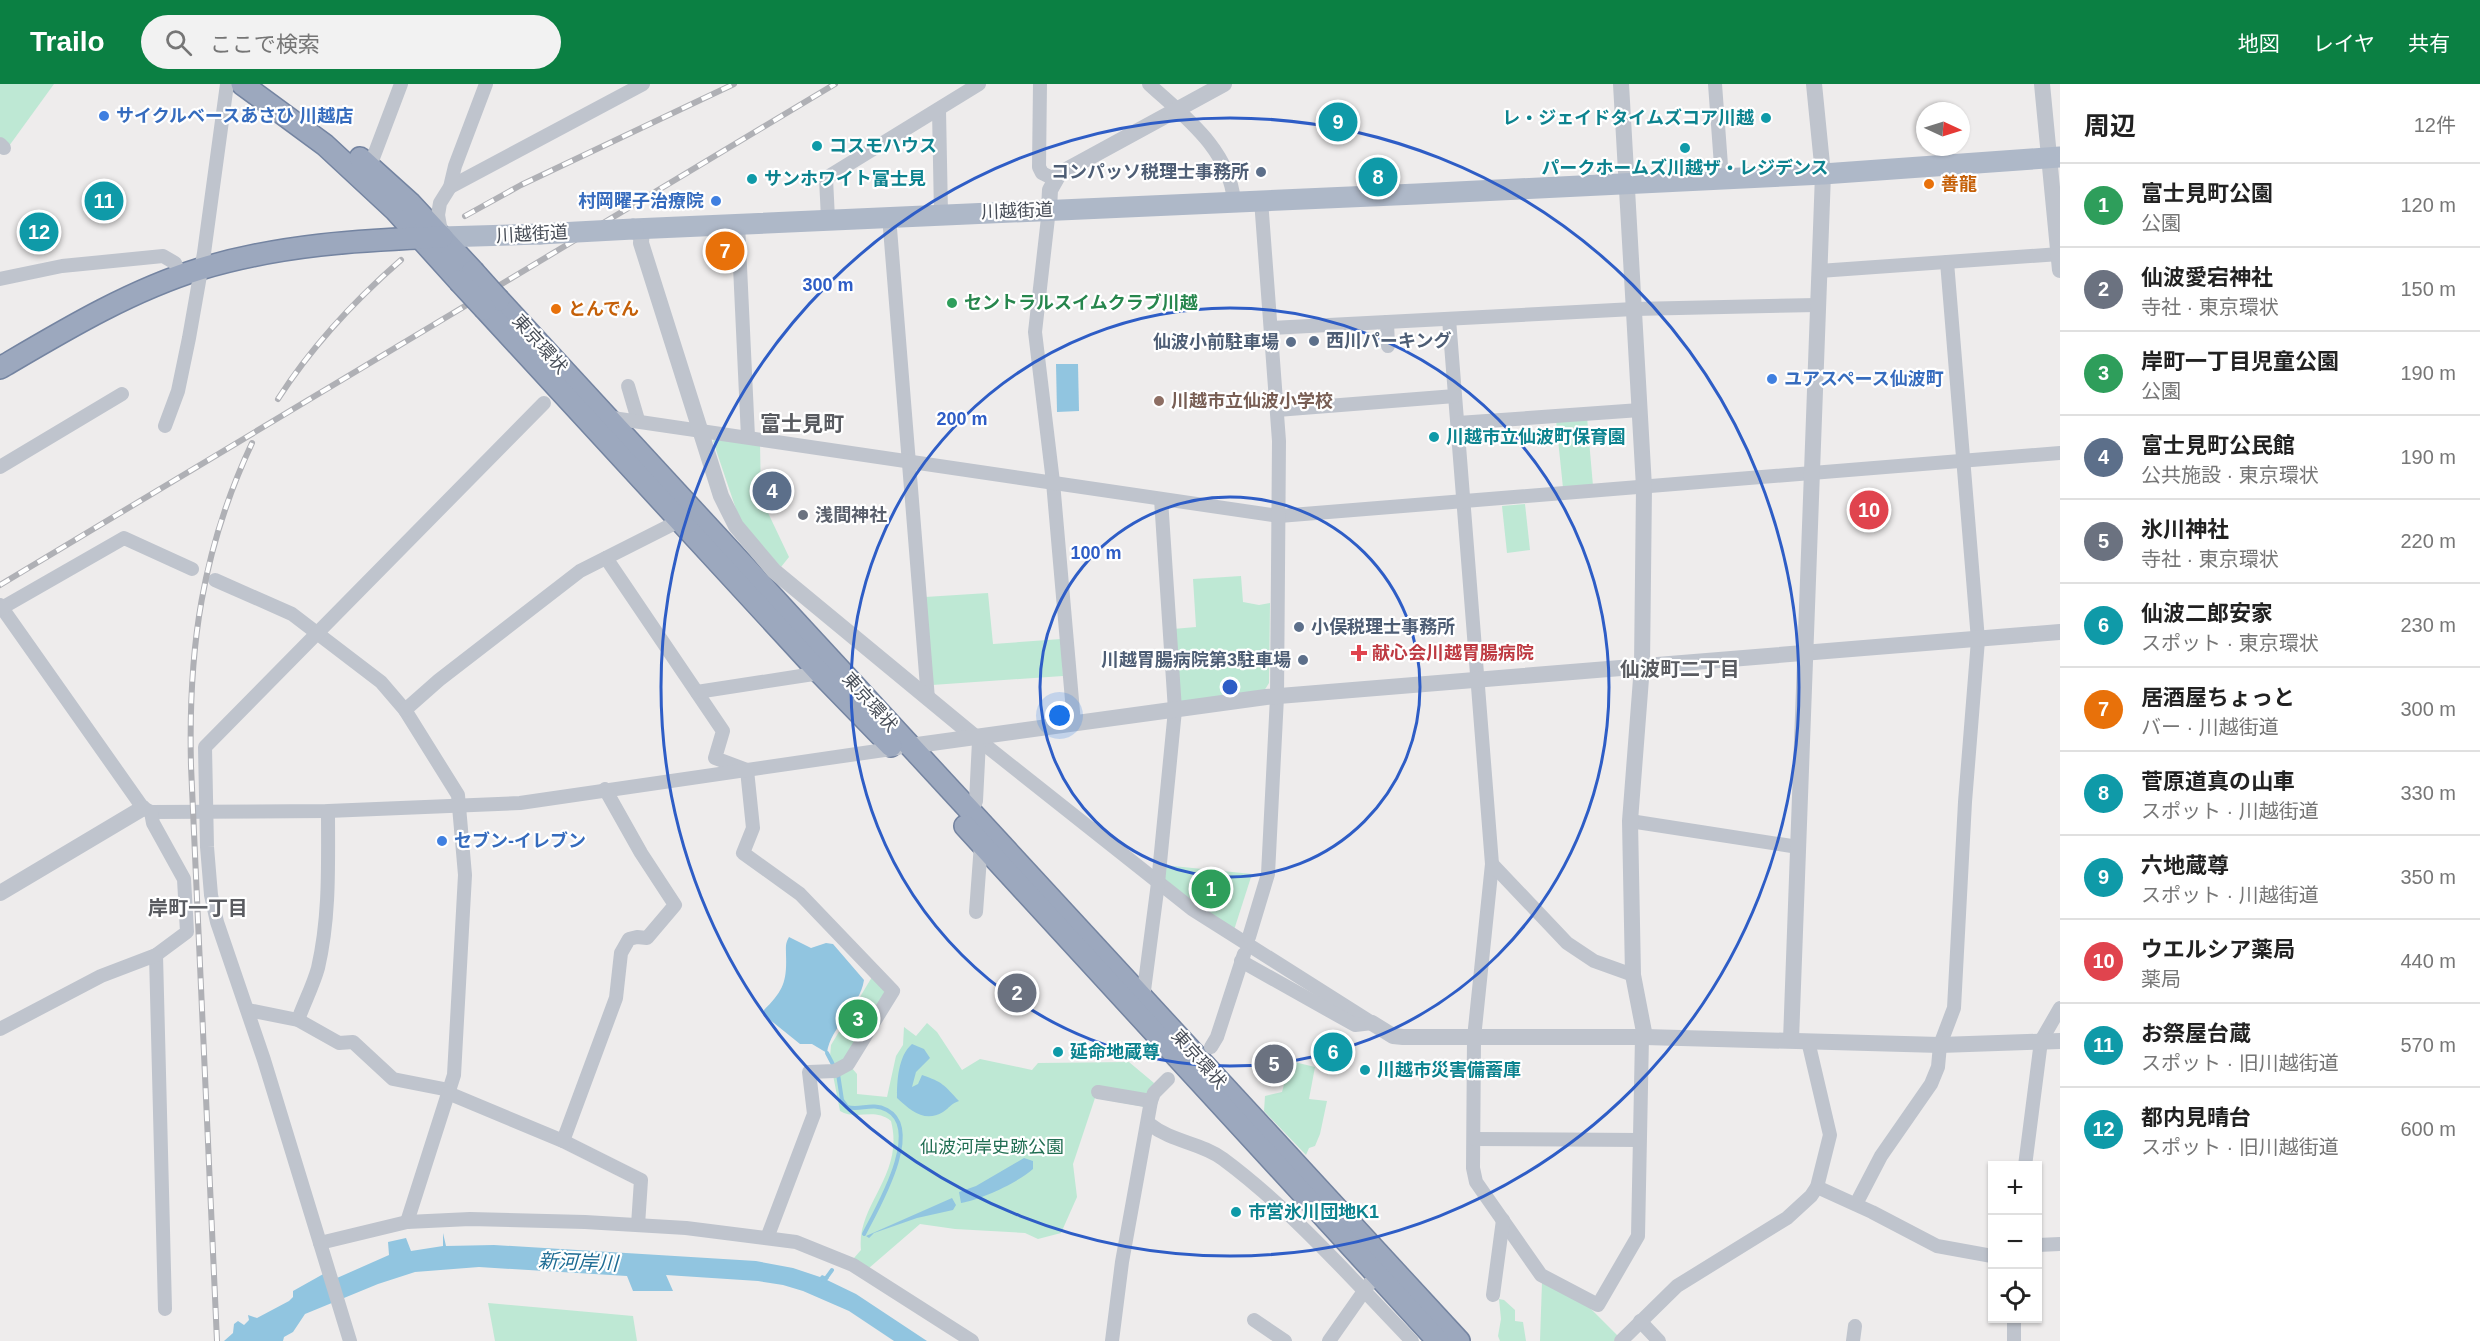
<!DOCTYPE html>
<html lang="ja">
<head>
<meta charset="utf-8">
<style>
  :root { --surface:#fff; --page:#f2f2f2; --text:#222; --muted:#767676; --line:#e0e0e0; --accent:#0b8043 }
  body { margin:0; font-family:Helvetica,"Noto Sans JP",sans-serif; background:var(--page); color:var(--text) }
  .controls { position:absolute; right:18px; bottom:18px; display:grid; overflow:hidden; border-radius:0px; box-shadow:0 2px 4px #0004 }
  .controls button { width:54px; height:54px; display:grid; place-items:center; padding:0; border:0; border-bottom:2px solid var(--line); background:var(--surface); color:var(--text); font:30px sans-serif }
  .compass { position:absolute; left:1916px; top:18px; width:54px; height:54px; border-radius:50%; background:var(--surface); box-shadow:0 2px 4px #0004; rotate:94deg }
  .you { position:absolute; left:1060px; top:632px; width:21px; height:21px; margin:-15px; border:4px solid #fff; border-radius:50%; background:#1a73e8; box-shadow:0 0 0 9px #1a73e833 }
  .badge { display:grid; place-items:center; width:39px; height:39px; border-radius:50%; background:var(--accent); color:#fff; font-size:20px; font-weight:700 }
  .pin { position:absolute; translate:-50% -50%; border:3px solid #fff; box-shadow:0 2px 6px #0006 }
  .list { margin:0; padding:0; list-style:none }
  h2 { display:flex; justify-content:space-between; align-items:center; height:78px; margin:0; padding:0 24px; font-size:26px }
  h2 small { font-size:20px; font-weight:400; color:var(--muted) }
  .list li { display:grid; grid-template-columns:39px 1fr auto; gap:18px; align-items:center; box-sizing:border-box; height:84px; padding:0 24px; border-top:2px solid var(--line) }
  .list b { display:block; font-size:22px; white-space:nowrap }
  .list p { margin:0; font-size:20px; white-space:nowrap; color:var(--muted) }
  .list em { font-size:20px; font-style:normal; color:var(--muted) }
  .icon { flex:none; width:33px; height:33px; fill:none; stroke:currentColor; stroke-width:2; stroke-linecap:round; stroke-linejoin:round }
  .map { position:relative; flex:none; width:2060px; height:1257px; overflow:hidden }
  header { display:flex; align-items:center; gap:36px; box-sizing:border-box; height:84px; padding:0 30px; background:var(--accent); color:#fff }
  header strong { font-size:28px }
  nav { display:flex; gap:33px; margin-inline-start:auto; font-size:21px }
  .search { width:420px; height:54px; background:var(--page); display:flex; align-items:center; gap:15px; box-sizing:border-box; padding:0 21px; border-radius:33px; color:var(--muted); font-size:22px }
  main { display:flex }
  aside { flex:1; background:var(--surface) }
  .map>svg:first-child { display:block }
  .green { fill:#bee8d4 }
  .water { fill:#91c5e0 }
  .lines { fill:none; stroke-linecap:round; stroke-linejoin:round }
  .stream { stroke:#91c5e0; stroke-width:4 }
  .trunk-casing { stroke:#7484a1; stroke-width:24 }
  .minor { stroke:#bfc4cd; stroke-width:14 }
  .tertiary { stroke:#bfc4cd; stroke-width:16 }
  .primary { stroke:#aeb8c8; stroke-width:21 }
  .trunk { stroke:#9ca8be; stroke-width:21 }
  .rail-casing { stroke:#afb0b5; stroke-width:6 }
  .rail { stroke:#fff; stroke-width:4; stroke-dasharray:11; stroke-linecap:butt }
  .trunk-bridge-casing { stroke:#7484a1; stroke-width:24; stroke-linecap:butt }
  .primary-bridge { stroke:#aeb8c8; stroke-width:21 }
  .trunk-bridge { stroke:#9ca8be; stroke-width:21 }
  .ring { fill:none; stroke:#2e5dc6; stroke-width:3 }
  .shop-dot { fill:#3f7fe0; stroke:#fff; stroke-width:2 }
  .culture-dot { fill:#0f9aa8; stroke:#fff; stroke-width:2 }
  .service-dot { fill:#5c6f8a; stroke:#fff; stroke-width:2 }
  .food-dot { fill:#e8710a; stroke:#fff; stroke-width:2 }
  .leisure-dot { fill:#2e9e5b; stroke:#fff; stroke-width:2 }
  .education-dot { fill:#8d6e63; stroke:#fff; stroke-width:2 }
  .worship-dot { fill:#6b7280; stroke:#fff; stroke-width:2 }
  .health-dot { fill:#e0444e; stroke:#fff; stroke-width:2 }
  .labels { text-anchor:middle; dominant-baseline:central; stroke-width:4.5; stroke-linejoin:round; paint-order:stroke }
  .shop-label { font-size:18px; font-weight:bold; fill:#366cbe; stroke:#fff; text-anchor:start }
  .culture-label { font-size:18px; font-weight:bold; fill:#0d838f; stroke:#fff; text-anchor:start }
  .service-label { font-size:18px; font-weight:bold; fill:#4e5e75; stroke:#fff; text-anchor:end }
  .food-label { font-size:18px; font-weight:bold; fill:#c56008; stroke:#fff; text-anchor:start }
  .street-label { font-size:18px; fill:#474d57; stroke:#fff }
  .leisure-label { font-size:18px; font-weight:bold; fill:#27864d; stroke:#fff; text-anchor:start }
  .education-label { font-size:18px; font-weight:bold; fill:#785e54; stroke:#fff; text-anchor:start }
  .worship-label { font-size:18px; font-weight:bold; fill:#5b616d; stroke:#fff; text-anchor:start }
  .health-label { font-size:18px; font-weight:bold; fill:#be3a42; stroke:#fff; text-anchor:start }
  .park-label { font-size:18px; fill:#216e52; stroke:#fff }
  .neighbourhood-label { font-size:20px; font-weight:bold; fill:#595b60; stroke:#fff }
  .water-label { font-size:20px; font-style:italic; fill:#1d6b93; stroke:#fff }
  .quarter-label { font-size:21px; font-weight:bold; fill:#595b60; stroke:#fff }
  .centre { fill:#2e5dc6; stroke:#fff; stroke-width:3 }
  .ring-label { font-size:18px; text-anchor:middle; font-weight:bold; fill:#2e5dc6; stroke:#fff; stroke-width:4.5; stroke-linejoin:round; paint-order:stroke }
</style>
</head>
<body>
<header>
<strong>Trailo</strong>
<div class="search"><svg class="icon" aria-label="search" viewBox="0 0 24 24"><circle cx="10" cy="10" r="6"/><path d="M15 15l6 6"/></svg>ここで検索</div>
<nav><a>地図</a><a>レイヤ</a><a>共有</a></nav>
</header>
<main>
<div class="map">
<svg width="2060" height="1257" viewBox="0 0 2060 1257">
  <rect width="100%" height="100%" fill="#eeecec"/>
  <!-- green -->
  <g class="green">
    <path d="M0,0H54L9,62L0,53Z"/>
    <path d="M1587,333L1593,402L1563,404L1556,336Z"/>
    <path d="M718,353L760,359L761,414L789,473L781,483L740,437L713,357Z"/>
    <path d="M1525,420L1530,466L1507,469L1502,422Z"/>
    <path d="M1241,492L1243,518L1259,521L1270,519L1269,599L1264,607L1179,619L1173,545L1196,543L1193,495Z"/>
    <path d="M988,509L993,560L1061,555L1063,592L932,601L925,513Z"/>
    <path d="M1163,781L1252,790L1234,846L1162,795Z"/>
    <path d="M872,893L885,908L846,974L836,981L830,973L831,961Z"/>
    <path d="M927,939L937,948L962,986L980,975L1032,986L1038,979L1129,978L1154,999L1145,1023L1095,1014L1073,1080L1077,1113L1061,1149L1038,1155L1025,1149L955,1145L920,1140L869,1184L854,1174L861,1166C856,1121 905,1091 891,1037C874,1023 857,1037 840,1027L833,991L851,983L857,990V1010L887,1013L896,972L903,961L904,943L916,952Z"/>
    <path d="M1290,977L1315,983L1309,1015L1327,1017L1320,1050L1315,1062L1309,1064L1306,1071L1264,1027L1265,1012L1282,1008Z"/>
    <path d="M1542,1198L1585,1219L1618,1252L1614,1257H1540Z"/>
    <path d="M1499,1215L1504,1216L1515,1226V1237L1523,1238L1526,1257H1500L1498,1252L1501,1235Z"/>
    <path d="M488,1219L633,1232L637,1257H495Z"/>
  </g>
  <!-- water -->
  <g class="water">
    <path d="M1056,280H1078L1079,327L1057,328Z"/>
    <path d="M789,853L811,864L826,859L833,860L864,896C860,923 830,943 827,969L812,960H800L764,931V926C783,907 787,898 786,871C786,863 785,860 789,853Z"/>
    <path d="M912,960L924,965L930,974L916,988L912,1003L918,1000L922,991C943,998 944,1001 959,1017C952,1019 949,1024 943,1028C925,1039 911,1027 897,1014C897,997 898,972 912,960Z"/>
    <path d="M1024,1074L1033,1077V1085C1019,1098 980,1116 961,1119L959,1108L976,1102Z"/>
    <path d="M952,1114L956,1121L953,1126L917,1134L874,1149L869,1154L866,1152Z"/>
    <path d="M443,1149L446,1162L494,1161L756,1177L793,1184L820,1193L822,1191L829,1194L827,1196L856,1210L927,1257H894L849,1227L803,1207L783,1201L758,1197L666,1191L673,1207H633L627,1192L479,1183L415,1188L378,1200L305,1230L293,1248L284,1253L283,1257H224L233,1249L234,1240L238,1237L244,1241L249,1236L248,1231L257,1234L289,1217L293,1213V1207L334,1184L337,1194L389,1171L388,1158L406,1154L411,1167L443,1162Z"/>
  </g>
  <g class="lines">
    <!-- stream -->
    <g class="stream">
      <path d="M827,969L838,990L842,1016L847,1023C860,1027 872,1018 887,1026C924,1046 876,1126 864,1150"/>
      <path d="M824,1197L832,1186"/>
    </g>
    <!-- trunk casing -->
    <g class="trunk-casing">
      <g id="trunk">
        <path d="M242,0L325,61L395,126L459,197"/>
        <path d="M360,74L410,119L473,187"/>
        <path d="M499,216L1459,1257"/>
        <path d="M485,225L820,589L891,662"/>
        <path d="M0,284C63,247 129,207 200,185C279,161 360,156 442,153"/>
        <path d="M965,742L1438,1257"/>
      </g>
    </g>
    <!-- minor -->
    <g class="minor">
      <path d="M1040,0L1039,83L1042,89L1054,95"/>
      <path d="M1149,0C1185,33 1229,65 1234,117"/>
      <path d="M1715,0L1722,95"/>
      <path d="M939,26L941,130"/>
      <path d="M0,60L4,64"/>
      <path d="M370,82L401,0"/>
      <path d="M450,103L643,0"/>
      <path d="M1049,125L1035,248L1053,398L1074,639"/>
      <path d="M889,132L928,615"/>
      <path d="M828,135L826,94L979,0"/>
      <path d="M738,140L748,353"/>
      <path d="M442,153L438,131L440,119L450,103L455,82L486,0"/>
      <path d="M1819,187L2060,170"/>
      <path d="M0,195L62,182L163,172L175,179L180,192"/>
      <path d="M1449,235L1492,780L1474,954L1473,1084L1476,1098L1541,1191L1598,1221L1638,1152L1642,953"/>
      <path d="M1387,238L1388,262"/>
      <path d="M1271,244L1634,225L1817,221"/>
      <path d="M628,302L638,336"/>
      <path d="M1277,326L1455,312"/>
      <path d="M606,333L1279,432L2060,369"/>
      <path d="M1458,339L1640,326"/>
      <path d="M165,342L178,307L189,254L204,169L227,0"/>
      <path d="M0,383L122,310"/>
      <path d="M606,474L723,647L715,674L747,686L753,744L743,769L800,810L893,907L848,980L835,987L809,988L814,1030L767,1154"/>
      <path d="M215,496L292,530L381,598L405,626L458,711L465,791L454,991L407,1138"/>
      <path d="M0,521L143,724L151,728L328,727L520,719L898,664"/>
      <path d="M0,525L124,454L192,485"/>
      <path d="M697,608L820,589"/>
      <path d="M405,626L439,596L580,487L681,436"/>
      <path d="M975,653L1192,825L1372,939"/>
      <path d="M971,728L976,717L979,657"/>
      <path d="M1630,737L1798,763"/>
      <path d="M1492,780L1567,859L1594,877L1633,891"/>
      <path d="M976,828L981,760"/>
      <path d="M1249,853L1268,790L1277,613L1279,357L1261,116"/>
      <path d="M156,871L165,1225"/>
      <path d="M1241,877L1355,941L1372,939"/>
      <path d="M1143,914L1158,799L1175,626L1161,415"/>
      <path d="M248,926L298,936L339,959L353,958L393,995L449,1006"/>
      <path d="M298,936C304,919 313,902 318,884C330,832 328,780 328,727"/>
      <path d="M0,945L101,892L156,871L187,848L184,795L153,739L151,728"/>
      <path d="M1211,963L1217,953L1244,870"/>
      <path d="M1098,1008L1151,1017"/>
      <path d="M448,1009L563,1057L641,1096L638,1141"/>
      <path d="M1148,1039C1173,1059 1200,1058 1223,1075C1293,1127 1351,1194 1412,1257"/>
      <path d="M1474,1055L1639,1056"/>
      <path d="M563,1057L616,914L621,869L629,855L637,853L647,854L675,821L641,769L605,705"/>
      <path d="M2025,1082L2041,957L2060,924"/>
      <path d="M1817,1103L1872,1128L1937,1162L1992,1172"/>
      <path d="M1856,1120L1881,1072L1931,1000L1938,983L1940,961L1954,924L1965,718L1978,556L1947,178"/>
      <path d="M320,1159L407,1138L470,1135L585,1138L686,1144L796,1158L853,1181L972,1257"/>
      <path d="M2038,1161L2060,1160"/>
      <path d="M1493,1211L1503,1136"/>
      <path d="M1254,1236L1285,1257"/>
      <path d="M1640,1237L1659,1257"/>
      <path d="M350,1257L264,976L217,838L211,811L207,763L205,663L544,319"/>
      <path d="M1112,1257L1122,1178L1151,1017L1154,1009L1168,995"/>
      <path d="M1329,1257L1369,1200"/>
      <path d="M1621,1257L1677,1202L1787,1134L1811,1112L1817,1103L1830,1051L1808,957"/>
      <path d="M1853,1257L1855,1242"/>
      <path d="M2014,1257V1234"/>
    </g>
    <!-- tertiary -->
    <g class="tertiary">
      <path d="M1621,0L1644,403L1642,582L1630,737L1633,891L1645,953"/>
      <path d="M2042,0L2060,186"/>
      <path d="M1049,125L1050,106L1059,90L1224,0"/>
      <path d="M642,144L641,159L721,412L736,442L774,487L975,653"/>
      <path d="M910,662L1266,613L2060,548"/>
      <path d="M0,809L143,724"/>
      <path d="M1372,939L1393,952L1403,953H1645L1940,961L2060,957"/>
      <path d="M1791,956L1823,90L1814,0"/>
    </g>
    <!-- primary -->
    <g class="primary">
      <path d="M633,145L1417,110L1823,90L2060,73"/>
      <path d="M442,153L540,150"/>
    </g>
    <!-- trunk -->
    <use href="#trunk" class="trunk"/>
    <!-- rail casing -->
    <g class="rail-casing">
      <g id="rail">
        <path d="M465,132L521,101L734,0"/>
        <path d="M278,315C312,262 354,217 401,176"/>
        <path d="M0,501L835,0"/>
        <path d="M217,1257L191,682C188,564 202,466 252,359"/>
      </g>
    </g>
    <!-- rail -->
    <use href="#rail" class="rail"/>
    <!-- trunk-bridge casing -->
    <g class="trunk-bridge-casing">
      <g id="trunk-bridge">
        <path d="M473,187L499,216"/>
        <path d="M459,197L485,225"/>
      </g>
    </g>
    <!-- primary-bridge -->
    <path class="primary-bridge" d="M540,150L633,145"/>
    <!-- trunk-bridge -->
    <use href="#trunk-bridge" class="trunk-bridge"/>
  </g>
  <!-- distance rings -->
  <g class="ring">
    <circle cx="1230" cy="603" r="190"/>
    <circle cx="1230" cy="603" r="379"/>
    <circle cx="1230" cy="603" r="569"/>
  </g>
  <!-- markers -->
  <g class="shop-dot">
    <circle cx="104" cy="32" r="6"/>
    <circle cx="716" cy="117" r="6"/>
    <circle cx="1772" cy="295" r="6"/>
    <circle cx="442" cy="757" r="6"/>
  </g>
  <g class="culture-dot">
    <circle cx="1766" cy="34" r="6"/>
    <circle cx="817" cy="62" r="6"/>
    <circle cx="1685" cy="64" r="6"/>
    <circle cx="752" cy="95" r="6"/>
    <circle cx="1434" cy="353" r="6"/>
    <circle cx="1058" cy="968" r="6"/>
    <circle cx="1365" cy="986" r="6"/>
    <circle cx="1236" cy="1128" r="6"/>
  </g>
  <g class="service-dot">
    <circle cx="1261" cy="88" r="6"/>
    <circle cx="1314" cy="257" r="6"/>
    <circle cx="1291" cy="258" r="6"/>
    <circle cx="1299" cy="543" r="6"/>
    <circle cx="1303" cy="576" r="6"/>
  </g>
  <g class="food-dot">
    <circle cx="1929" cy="100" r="6"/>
    <circle cx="556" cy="225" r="6"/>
  </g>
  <circle class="leisure-dot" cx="952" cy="219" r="6"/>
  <circle class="education-dot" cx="1159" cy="317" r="6"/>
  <circle class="worship-dot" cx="803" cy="431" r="6"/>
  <path class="health-dot" d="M1356 560h6v6h6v6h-6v6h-6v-6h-6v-6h6z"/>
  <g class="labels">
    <!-- shop labels -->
    <g class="shop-label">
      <text x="116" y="32">サイクルベースあさひ 川越店</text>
      <text x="704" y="117" text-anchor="end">村岡曜子治療院</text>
      <text x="1784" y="295">ユアスペース仙波町</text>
      <text x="454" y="757">セブン-イレブン</text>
    </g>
    <!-- culture labels -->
    <g class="culture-label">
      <text x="1754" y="34" text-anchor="end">レ・ジェイドタイムズコア川越</text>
      <text x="829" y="62">コスモハウス</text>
      <text x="1685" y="84" text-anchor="middle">パークホームズ川越ザ・レジデンス</text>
      <text x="764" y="95">サンホワイト富士見</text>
      <text x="1446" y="353">川越市立仙波町保育園</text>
      <text x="1070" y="968">延命地蔵尊</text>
      <text x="1377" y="986">川越市災害備蓄庫</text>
      <text x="1248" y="1128">市営氷川団地K1</text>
    </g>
    <!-- service labels -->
    <g class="service-label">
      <text x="1249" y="88">コンパッソ税理士事務所</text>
      <text x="1326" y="257" text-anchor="start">西川パーキング</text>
      <text x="1279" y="258">仙波小前駐車場</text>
      <text x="1311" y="543" text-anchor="start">小俣税理士事務所</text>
      <text x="1291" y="576">川越胃腸病院第3駐車場</text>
    </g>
    <!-- food labels -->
    <g class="food-label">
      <text x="1941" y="100">善龍</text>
      <text x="568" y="225">とんでん</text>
    </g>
    <!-- street labels -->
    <g class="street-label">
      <text transform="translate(1017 127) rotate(-2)">川越街道</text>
      <text transform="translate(532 150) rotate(-3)">川越街道</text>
      <text transform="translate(540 260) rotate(48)">東京環状</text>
      <text transform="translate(870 618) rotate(48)">東京環状</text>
      <text transform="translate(1199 975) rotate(48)">東京環状</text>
    </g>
    <!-- leisure labels -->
    <g class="leisure-label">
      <text x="964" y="219">セントラルスイムクラブ川越</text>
    </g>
    <!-- education labels -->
    <g class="education-label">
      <text x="1171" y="317">川越市立仙波小学校</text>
    </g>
    <!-- worship labels -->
    <g class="worship-label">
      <text x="815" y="431">浅間神社</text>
    </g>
    <!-- health labels -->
    <g class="health-label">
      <text x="1372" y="569">献心会川越胃腸病院</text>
    </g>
    <!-- park labels -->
    <g class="park-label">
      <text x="992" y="1063">仙波河岸史跡公園</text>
    </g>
    <!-- neighbourhood labels -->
    <g class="neighbourhood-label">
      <text x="1680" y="585">仙波町二丁目</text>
      <text x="198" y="824">岸町一丁目</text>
    </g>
    <!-- water labels -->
    <g class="water-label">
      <text transform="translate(578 1178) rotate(2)">新河岸川</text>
    </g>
    <!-- quarter labels -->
    <g class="quarter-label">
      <text x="802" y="339">富士見町</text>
    </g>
  </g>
  <circle cx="1230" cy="603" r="9" class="centre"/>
  <g class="ring-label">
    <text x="828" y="207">300 m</text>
    <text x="962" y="341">200 m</text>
    <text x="1096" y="475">100 m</text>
  </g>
</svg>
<div class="controls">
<button>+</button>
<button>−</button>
<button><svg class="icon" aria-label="locate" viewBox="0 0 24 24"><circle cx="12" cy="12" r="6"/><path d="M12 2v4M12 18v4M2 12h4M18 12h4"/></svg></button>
</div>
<svg class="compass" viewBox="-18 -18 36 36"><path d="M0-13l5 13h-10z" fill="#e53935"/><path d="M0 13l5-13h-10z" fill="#767676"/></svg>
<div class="you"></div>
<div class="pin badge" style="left:1211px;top:805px;background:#2e9e5b">1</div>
<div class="pin badge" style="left:1017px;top:909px;background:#6b7280">2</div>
<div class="pin badge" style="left:858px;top:935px;background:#2e9e5b">3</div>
<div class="pin badge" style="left:772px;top:407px;background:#5c6f8a">4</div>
<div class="pin badge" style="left:1274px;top:980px;background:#6b7280">5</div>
<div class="pin badge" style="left:1333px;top:968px;background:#0f9aa8">6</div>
<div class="pin badge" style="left:725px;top:167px;background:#e8710a">7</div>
<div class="pin badge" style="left:1378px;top:93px;background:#0f9aa8">8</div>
<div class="pin badge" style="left:1338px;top:38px;background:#0f9aa8">9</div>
<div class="pin badge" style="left:1869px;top:426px;background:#e0444e">10</div>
<div class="pin badge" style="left:104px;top:117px;background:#0f9aa8">11</div>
<div class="pin badge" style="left:39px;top:148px;background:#0f9aa8">12</div>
</div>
<aside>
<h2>周辺<small>12件</small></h2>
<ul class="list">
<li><span class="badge" style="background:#2e9e5b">1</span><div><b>富士見町公園</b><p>公園</p></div><em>120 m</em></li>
<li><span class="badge" style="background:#6b7280">2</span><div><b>仙波愛宕神社</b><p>寺社 · 東京環状</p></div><em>150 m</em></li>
<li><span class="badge" style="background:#2e9e5b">3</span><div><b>岸町一丁目児童公園</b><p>公園</p></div><em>190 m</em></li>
<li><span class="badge" style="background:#5c6f8a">4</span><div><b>富士見町公民館</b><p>公共施設 · 東京環状</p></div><em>190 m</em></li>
<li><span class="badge" style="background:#6b7280">5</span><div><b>氷川神社</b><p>寺社 · 東京環状</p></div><em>220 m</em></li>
<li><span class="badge" style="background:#0f9aa8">6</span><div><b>仙波二郎安家</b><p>スポット · 東京環状</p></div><em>230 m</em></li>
<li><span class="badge" style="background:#e8710a">7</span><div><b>居酒屋ちょっと</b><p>バー · 川越街道</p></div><em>300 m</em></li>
<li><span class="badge" style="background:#0f9aa8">8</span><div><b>菅原道真の山車</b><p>スポット · 川越街道</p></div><em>330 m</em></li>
<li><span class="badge" style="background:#0f9aa8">9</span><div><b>六地蔵尊</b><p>スポット · 川越街道</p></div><em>350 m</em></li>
<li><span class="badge" style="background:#e0444e">10</span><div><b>ウエルシア薬局</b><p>薬局</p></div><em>440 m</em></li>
<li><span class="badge" style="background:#0f9aa8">11</span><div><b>お祭屋台蔵</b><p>スポット · 旧川越街道</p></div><em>570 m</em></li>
<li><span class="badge" style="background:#0f9aa8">12</span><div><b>都内見晴台</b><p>スポット · 旧川越街道</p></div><em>600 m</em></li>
</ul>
</aside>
</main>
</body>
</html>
